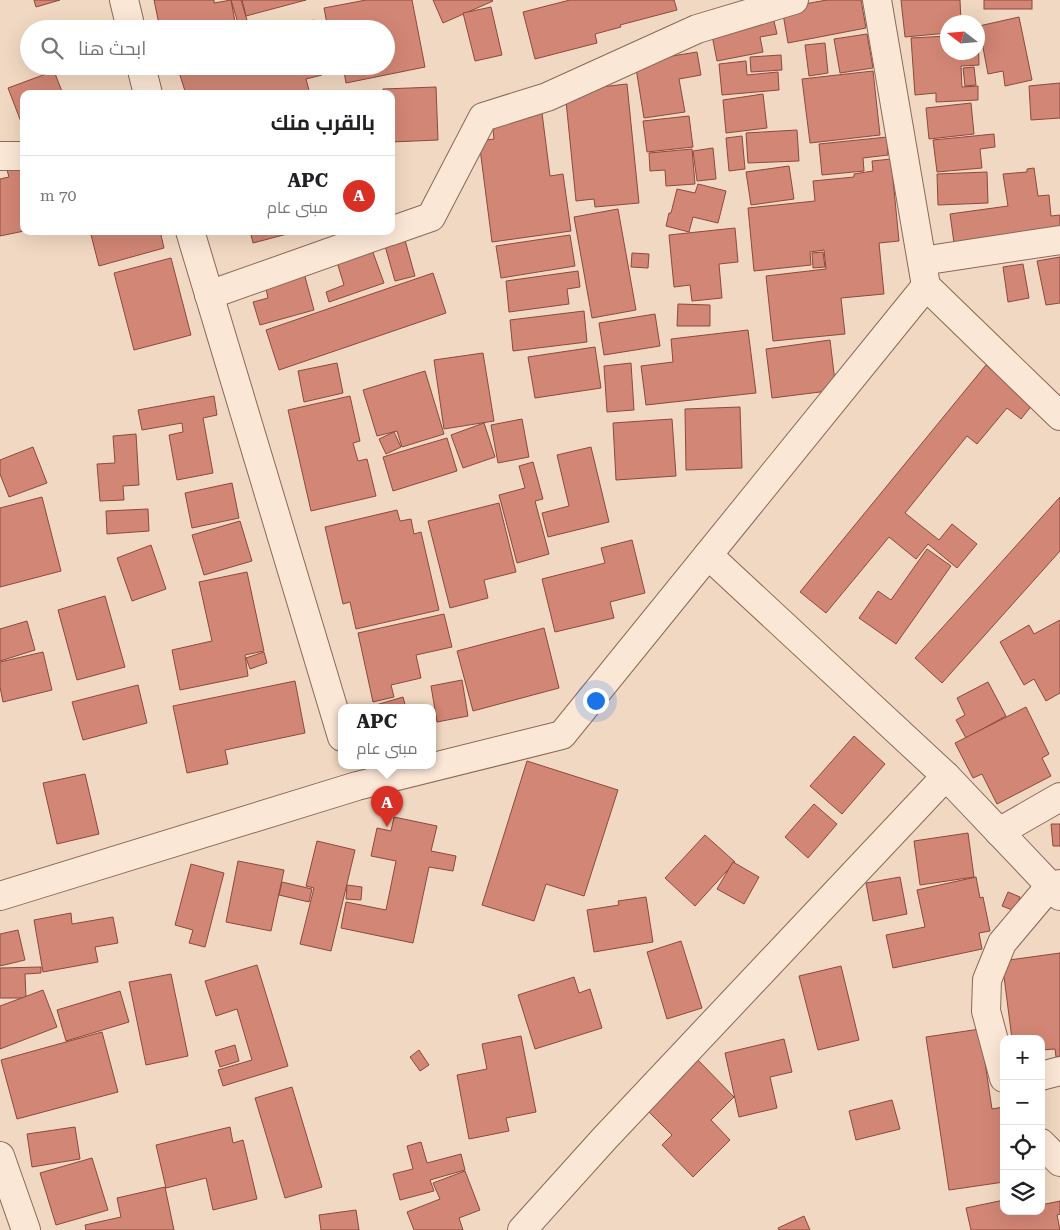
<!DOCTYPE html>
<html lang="ar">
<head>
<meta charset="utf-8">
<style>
  :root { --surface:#fff; --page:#f6f6f6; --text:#202124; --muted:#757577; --line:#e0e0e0; --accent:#d93025 }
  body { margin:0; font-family:"Roboto Serif",Cairo,serif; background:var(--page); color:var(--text); direction:rtl }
  .controls { position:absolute; right:15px; bottom:15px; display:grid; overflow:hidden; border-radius:10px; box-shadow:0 5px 20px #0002 }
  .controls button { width:45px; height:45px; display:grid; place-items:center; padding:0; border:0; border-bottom:1px solid var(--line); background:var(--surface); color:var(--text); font:25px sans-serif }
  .compass { position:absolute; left:940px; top:15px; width:45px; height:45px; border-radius:50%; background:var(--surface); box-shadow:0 5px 20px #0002; rotate:286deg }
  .you { position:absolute; left:595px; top:700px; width:18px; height:18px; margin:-12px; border:4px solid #fff; border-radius:50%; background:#1a73e8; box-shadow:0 0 0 8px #1a73e833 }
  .badge { display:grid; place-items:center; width:32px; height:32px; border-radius:50%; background:var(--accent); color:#fff; font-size:16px; font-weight:700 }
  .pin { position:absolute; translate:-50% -41px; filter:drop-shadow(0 1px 2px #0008) }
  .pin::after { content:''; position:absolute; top:26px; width:18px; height:15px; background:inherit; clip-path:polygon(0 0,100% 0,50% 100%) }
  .popup { position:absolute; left:338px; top:704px; width:98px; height:65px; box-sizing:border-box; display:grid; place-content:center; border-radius:10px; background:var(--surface); filter:drop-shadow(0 1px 4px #0005); font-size:16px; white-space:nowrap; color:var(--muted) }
  .popup b { font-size:19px; color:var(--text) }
  .popup::after { content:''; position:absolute; left:50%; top:100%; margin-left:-10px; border:10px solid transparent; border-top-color:var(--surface) }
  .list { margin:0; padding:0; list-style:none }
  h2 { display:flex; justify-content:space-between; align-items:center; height:65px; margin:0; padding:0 20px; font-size:21px }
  h2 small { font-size:16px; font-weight:400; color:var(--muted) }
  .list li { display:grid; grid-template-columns:32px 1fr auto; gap:15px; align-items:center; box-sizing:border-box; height:80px; padding:0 20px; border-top:1px solid var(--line) }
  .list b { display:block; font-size:19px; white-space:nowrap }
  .list p { margin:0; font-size:16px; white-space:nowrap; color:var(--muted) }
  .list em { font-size:16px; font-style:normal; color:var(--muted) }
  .icon { flex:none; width:28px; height:28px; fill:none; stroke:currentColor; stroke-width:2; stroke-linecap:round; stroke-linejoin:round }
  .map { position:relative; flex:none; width:1060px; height:1230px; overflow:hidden; direction:ltr }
  .search { position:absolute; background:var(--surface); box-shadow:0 5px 20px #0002; left:20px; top:20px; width:375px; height:55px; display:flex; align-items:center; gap:12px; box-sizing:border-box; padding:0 18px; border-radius:28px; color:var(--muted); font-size:19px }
  .panel { position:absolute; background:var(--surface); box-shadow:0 5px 20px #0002; left:20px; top:90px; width:375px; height:145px; border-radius:10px; direction:rtl }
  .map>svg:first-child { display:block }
  .building { fill:#d28675; stroke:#8d493b }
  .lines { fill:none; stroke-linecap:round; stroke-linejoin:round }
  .minor-casing { stroke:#8c6857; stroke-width:30 }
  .minor { stroke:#fbe7d6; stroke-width:28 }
</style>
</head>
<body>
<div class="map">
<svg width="1060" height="1230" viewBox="0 0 1060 1230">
  <rect width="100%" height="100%" fill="#f1d8c2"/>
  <!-- building -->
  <g class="building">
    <path d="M34,0H60L36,7Z"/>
    <path d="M154,0H214V3L231,0L236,27L227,29H160Z"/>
    <path d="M231,0H241L247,20L238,23Z"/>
    <path d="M242,0H306L246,16Z"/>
    <path d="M366,0H412L425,67L346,83L343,66H386V29H328L324,8Z"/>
    <path d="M433,0H492L493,1L443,23Z"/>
    <path d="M570,0H674L677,10L620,25L621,27L595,34L597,43L535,59L523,12Z"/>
    <path d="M827,0H861L866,28L788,43L782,8Z"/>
    <path d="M901,0H960L961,22H948V33L905,37Z"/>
    <rect x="984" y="0" width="48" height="9"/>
    <path d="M491,7L502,55L475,61L463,13Z"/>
    <path d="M773,17L777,34L760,37L763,52L717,61L710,25Z"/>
    <path d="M1019,17L1032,80L1005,86L1003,71L988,74L979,26Z"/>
    <path d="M314,20L317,29H291V27Z"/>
    <path d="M867,34L873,68L840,73L834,39Z"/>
    <path d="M978,34L979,65L961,66L962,87L978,86V100L936,102V93L915,95L911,38L948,36V52H978Z"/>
    <path d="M825,43L828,73L809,76L805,45Z"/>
    <path d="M697,52L701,75L679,79L685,112L644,118L635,62Z"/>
    <path d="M781,55L782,70L751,72L750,57Z"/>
    <path d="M746,61L747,75L778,72L779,90L722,95L719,64Z"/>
    <path d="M177,66H320L322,75L306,79L310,94H186Z"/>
    <path d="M974,67L976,85L965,86L963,68Z"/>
    <path d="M54,71L63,94H24V126L23,127L8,88Z"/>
    <path d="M873,71L880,135L810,143L802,79Z"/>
    <path d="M1060,83V118L1031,120L1029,86Z"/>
    <path d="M627,84L639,203L595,207L594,199L576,201L565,91Z"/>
    <path d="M436,87L438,140L391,142V94H383V89Z"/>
    <path d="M763,94L767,128L726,133L723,100Z"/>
    <path d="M971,103L974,134L929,139L926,108Z"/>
    <path d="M542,113L550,176L563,174L571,231L492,242L479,141L494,139L492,120Z"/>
    <path d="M689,116L693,147L647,152L643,121Z"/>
    <path d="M797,130L799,161L748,163L746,133Z"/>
    <path d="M994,134L995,147L980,149L982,168L937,172L933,140Z"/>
    <path d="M742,136L745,169L729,171L726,138Z"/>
    <path d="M887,137L888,155L863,158L864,171L822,175L819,144Z"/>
    <path d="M713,148L716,179L697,181L693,151Z"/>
    <path d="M692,149L695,184L666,186L665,170L650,171L649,153Z"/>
    <path d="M891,159L899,241L879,243L884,294L841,298L845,334L773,341L766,276L826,269L824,250L810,252L811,265L754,271L748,208L815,201L813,181L854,177V174L873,171L872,161Z"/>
    <path d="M789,166L794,199L751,205L746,172Z"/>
    <path d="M24,167V231L0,236V179L9,177L7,170Z"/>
    <path d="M1034,168L1038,196L1049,195L1051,216L1060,215V230L954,243L950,214L1008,206L1003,174L1027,172V169Z"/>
    <path d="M987,172L988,203L938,205L937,174Z"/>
    <path d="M698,184L726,191L718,223L693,217L689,232L666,226L669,213H671L677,189L695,193Z"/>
    <path d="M618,209L636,310L592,318L574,217Z"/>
    <path d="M735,228L738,262L719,264L722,298L692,301L690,285L674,287L669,235Z"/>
    <path d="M90,231H160L164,248L99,266Z"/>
    <path d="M250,231H290L291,233L253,243Z"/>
    <path d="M403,233L415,276L395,281L383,239Z"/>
    <path d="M570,235L575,266L501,278L496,246Z"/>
    <path d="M371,247L384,283L329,302L326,292L344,285L336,259Z"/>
    <path d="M823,252L825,267L813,268L812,253Z"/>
    <path d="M632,253L649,254L648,268L631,267Z"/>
    <path d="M1060,257V303L1046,305L1037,261Z"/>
    <path d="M171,258L191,335L134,350L114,273Z"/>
    <path d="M1023,264L1029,298L1008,302L1003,267Z"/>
    <path d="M578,271L580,287L567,289L569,304L509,312L506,281Z"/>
    <path d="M304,273L314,310L260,325L253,302L268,298L265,284Z"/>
    <path d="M433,273L446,313L279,370L266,330Z"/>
    <path d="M678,304L710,305V326H677Z"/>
    <path d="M584,311L587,342L513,351L510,320Z"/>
    <path d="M655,314L660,346L604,355L599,323Z"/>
    <path d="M748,330L756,393L646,405L641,366L673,362L671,339Z"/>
    <path d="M830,340L836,390L772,398L766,349Z"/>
    <path d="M595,347L601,388L535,398L528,357Z"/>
    <path d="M483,353L494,421L444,429L434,360Z"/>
    <path d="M337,363L343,393L304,402L298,371Z"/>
    <path d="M631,363L634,410L607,412L604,366Z"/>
    <path d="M986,365L1033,404L1021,419L1007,408L977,444L967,436L905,513L939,540L952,524L977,544L957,568L928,544L916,559L889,537L826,613L800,592Z"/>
    <path d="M425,371L444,434L402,447L397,431L377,436L363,390Z"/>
    <path d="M214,396L217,415L203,418L213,473L177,480L169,435L183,432L182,423L142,430L138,410Z"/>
    <path d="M350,396L360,441L353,443L358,461L367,459L376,496L311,511L288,410Z"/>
    <path d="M740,407L742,468L686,470L685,409Z"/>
    <path d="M522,419L529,457L498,463L491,425Z"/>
    <path d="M672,419L676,476L616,480L613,423Z"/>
    <path d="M484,423L495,457L463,468L451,435Z"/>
    <path d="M394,432L401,447L386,454L379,439Z"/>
    <path d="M136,434L139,485L123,486L124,500L100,501L97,464L115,463L113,436Z"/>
    <path d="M447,438L457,471L393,491L383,457Z"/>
    <path d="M33,447L47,483L9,497L0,474V460Z"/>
    <path d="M591,447L609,522L548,537L542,513L569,506L557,455Z"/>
    <path d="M533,462L543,499L535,501L549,554L517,563L499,495L525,488L519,466Z"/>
    <path d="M232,483L239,518L192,528L185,493Z"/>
    <path d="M42,497L61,571L0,587V508Z"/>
    <path d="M1060,497V551L942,683L915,658Z"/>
    <path d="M499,503L516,572L484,580L488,598L450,608L428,521Z"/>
    <path d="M148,509L149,531L107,534L106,511Z"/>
    <path d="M397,510L400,521L411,519L414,534L421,532L439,610L356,629L350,602L343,604L325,527Z"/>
    <path d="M240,521L252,561L204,575L192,535Z"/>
    <path d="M632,540L645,593L610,602L614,618L555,632L542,579L605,563L601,548Z"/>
    <path d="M151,545L166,589L132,601L117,558Z"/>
    <path d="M927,549L951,566L896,644L859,618L878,591L891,600Z"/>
    <path d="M247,572L264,651L245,655L248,676L180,690L172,650L212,641L199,582Z"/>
    <path d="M105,596L125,667L77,680L58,610Z"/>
    <path d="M444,614L452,647L416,655L421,678L391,685L394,697L373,702L358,633Z"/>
    <path d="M1060,620V693L1046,701L1034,679L1024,685L1000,642L1029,625L1034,634Z"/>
    <path d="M27,621L35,650L0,661V629Z"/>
    <path d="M544,628L559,688L473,711L457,651Z"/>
    <path d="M43,652L52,690L3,702L0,687V662Z"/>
    <path d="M264,652L267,663L250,669L246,658Z"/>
    <path d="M462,680L468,716L437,722L431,686Z"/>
    <path d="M295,681L305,733L225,750L228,764L187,773L173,706Z"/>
    <path d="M988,682L1006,716L966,738L956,720L965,715L957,698Z"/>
    <path d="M138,685L147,723L83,740L72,702Z"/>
    <path d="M403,697L406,708H377L376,705Z"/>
    <path d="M1026,707L1049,754L1042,758L1051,776L997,804L982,774L973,778L955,743Z"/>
    <path d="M854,736L885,764L842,814L810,786Z"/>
    <path d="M527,761L618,790L584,896L546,884L534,921L482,905Z"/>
    <path d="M85,774L99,834L57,844L43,783Z"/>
    <path d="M814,804L837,824L808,858L785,837Z"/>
    <path d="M394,817L437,826L431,851L456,856L453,871L429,867L413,943L341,928L346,902L386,910L396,861L371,856L377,828L391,831Z"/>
    <path d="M1051,824H1060V846H1053Z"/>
    <path d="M968,833L974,877L920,885L914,841Z"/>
    <path d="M705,835L735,862L695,906L665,878Z"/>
    <path d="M317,841L355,850L331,951L300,944L314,888L306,886Z"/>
    <path d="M238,861L284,870L271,931L226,922Z"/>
    <path d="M733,862L759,877L744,904L717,889Z"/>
    <path d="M191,864L224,873L205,947L189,943L193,930L175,925Z"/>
    <path d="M900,877L907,914L873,921L866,883Z"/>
    <path d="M976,877L980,898L983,897L990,931L979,933L982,949L893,968L886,935L925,927L917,890Z"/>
    <path d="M282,882L312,889L309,902L279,895Z"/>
    <path d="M347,885L362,887L361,900L346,899Z"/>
    <path d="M1008,892L1020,897L1015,911L1002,906Z"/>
    <path d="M646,897L653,942L594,952L587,910L619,905L618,901Z"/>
    <path d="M71,913L72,924L113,917L118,943L95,947L98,962L43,972L34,920Z"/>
    <path d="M18,930L25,960L0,966V934Z"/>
    <path d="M681,941L702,1008L667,1019L647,952Z"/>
    <path d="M1060,953V1056L1056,1057L1055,1049L1041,1050V1039H1012L1002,961Z"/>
    <path d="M257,965L288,1066L223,1086L218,1070L252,1060L237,1009L216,1016L205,981Z"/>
    <path d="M841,966L859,1040L818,1050L799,976Z"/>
    <path d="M41,967V973L25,974L26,998H0V968Z"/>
    <path d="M171,974L188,1056L146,1065L129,982Z"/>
    <path d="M574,977L579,993L590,989L602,1028L535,1049L518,995Z"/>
    <path d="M43,990L57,1027L0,1049V1006Z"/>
    <path d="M120,991L129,1022L66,1041L57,1010Z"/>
    <path d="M980,1029L992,1109L1003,1107L1004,1182L949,1190L926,1037Z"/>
    <path d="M102,1032L118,1092L17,1119L1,1060Z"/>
    <path d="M521,1036L536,1112L506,1118L509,1131L469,1139L457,1075L487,1069L482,1044Z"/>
    <path d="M784,1039L792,1072L770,1077L777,1108L739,1117L725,1053Z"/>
    <path d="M235,1045L239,1061L220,1067L215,1051Z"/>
    <path d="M419,1050L429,1065L420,1071L410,1057Z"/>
    <path d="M696,1058L734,1097L711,1120L730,1140L693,1177L662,1145L672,1135L645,1108Z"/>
    <path d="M292,1087L322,1187L285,1198L255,1098Z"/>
    <path d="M892,1100L900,1129L856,1140L849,1111Z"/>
    <path d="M75,1127L80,1159L32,1167L27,1134Z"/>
    <path d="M230,1127L233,1143L243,1140L257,1199L213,1210L206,1178L166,1188L156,1145Z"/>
    <path d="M421,1142L427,1163L461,1154L465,1170L430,1180L434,1191L400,1200L393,1174L413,1169L407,1146Z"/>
    <path d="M92,1158L108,1210L56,1225L40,1173Z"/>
    <path d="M465,1171L480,1210L459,1218L463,1230H414L407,1212L440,1199L433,1183Z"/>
    <path d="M165,1187L174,1230H86L85,1225L121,1217L117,1198Z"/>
    <path d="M1004,1200V1211H1041V1205L1060,1201V1214L1057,1215L1060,1230H971L966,1208Z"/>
    <path d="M356,1210L359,1230H321L319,1215Z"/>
    <path d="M804,1216L810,1230H779L778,1228Z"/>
  </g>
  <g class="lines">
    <!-- minor casing -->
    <g class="minor-casing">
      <g id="minor">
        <path d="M124,0L131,29"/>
        <path d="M877,0L926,286L1060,416"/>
        <path d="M141,66L148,94"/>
        <path d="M0,156H24"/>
        <path d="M190,231L342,737"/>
        <path d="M391,231L431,217L483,117L547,97L697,29L794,0"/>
        <path d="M922,261L1060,240"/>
        <path d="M209,295L390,231"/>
        <path d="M708,555L946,776L1060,896"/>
        <path d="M999,832L1060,797"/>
        <path d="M0,896L357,786L562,735L926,286"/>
        <path d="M1041,1076L1060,1071"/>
        <path d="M1004,1078L986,1011L987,980L1002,943L1050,886L1060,884"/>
        <path d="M1041,1143L1060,1162"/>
        <path d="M0,1156L26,1230"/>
        <path d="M522,1230L604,1139L946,776"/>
      </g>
    </g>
    <!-- minor -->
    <use href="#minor" class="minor"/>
  </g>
</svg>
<div class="controls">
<button>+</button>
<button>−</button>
<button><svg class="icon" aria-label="locate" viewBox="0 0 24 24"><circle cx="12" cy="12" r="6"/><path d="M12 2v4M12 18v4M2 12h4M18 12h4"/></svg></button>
<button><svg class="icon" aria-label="layers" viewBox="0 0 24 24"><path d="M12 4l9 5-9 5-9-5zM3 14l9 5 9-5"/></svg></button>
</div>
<svg class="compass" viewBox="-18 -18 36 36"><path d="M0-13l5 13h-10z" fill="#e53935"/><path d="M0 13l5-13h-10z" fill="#757577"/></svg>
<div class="you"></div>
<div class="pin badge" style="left:387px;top:827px">A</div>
<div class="popup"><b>APC</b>مبنى عام</div>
<div class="search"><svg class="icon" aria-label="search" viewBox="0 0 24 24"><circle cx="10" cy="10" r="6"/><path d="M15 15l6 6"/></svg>ابحث هنا</div>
<section class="panel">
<h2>بالقرب منك<small></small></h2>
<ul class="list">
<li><span class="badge">A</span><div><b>APC</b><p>مبنى عام</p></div><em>70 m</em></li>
</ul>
</section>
</div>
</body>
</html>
